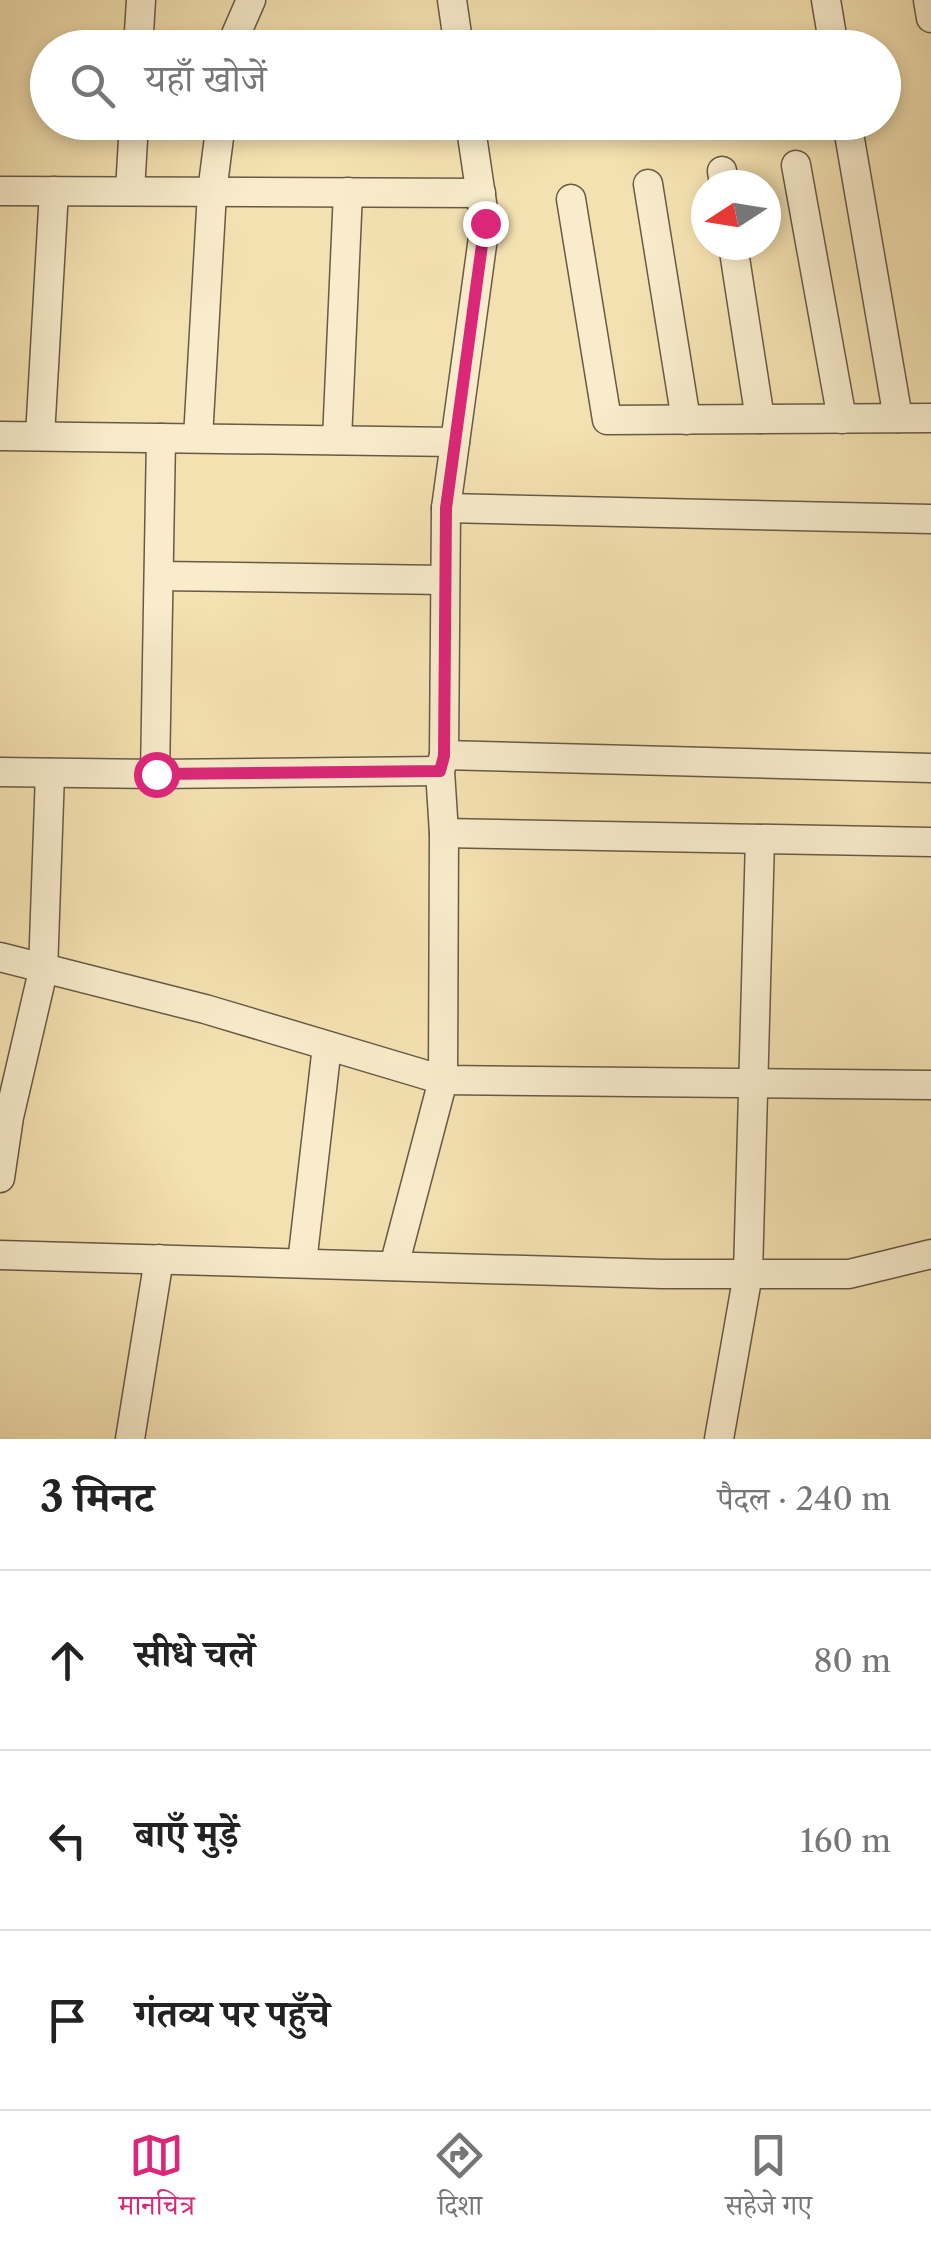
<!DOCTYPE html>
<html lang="hi">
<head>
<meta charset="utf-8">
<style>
  :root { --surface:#fff; --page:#f2f2f2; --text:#222; --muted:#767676; --line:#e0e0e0; --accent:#db2777 }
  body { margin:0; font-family:"Libre Caslon Text","Noto Serif Devanagari",serif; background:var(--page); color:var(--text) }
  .compass { position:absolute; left:691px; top:170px; width:90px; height:90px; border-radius:50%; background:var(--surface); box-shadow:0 5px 15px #0003; rotate:258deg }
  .stop { position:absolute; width:30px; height:30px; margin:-22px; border:8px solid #db2777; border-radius:50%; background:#fff }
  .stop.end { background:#db2777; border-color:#fff; box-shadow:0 2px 10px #0008 }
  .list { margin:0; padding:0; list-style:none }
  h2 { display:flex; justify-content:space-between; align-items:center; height:130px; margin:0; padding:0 40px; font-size:42px }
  h2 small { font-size:32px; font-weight:400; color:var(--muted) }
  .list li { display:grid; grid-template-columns:65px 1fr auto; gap:30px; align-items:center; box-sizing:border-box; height:180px; padding:0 40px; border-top:2px solid var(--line) }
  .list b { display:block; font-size:38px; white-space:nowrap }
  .list em { font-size:32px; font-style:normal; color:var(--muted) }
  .icon { flex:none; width:55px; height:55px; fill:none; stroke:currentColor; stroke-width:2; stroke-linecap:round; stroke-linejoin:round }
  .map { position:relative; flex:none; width:931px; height:1439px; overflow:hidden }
  .search { position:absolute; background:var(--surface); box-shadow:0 5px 15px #0003; left:30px; right:30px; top:30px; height:110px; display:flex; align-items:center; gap:25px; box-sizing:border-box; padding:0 35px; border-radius:55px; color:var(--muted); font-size:38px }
  .sheet { height:670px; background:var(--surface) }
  nav { display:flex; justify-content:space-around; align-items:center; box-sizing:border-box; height:140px; border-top:2px solid var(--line); background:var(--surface); font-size:28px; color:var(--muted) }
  nav a { display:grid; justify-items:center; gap:5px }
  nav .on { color:var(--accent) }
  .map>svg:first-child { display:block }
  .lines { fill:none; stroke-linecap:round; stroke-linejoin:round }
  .minor-casing { stroke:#685a45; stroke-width:31 }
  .minor { stroke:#f8eccc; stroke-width:28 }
  .route { stroke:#db2777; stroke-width:12 }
</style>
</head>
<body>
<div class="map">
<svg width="931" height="1439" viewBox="0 0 931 1439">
  <rect width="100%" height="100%" fill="#f4e1b1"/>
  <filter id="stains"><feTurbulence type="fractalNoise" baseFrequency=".002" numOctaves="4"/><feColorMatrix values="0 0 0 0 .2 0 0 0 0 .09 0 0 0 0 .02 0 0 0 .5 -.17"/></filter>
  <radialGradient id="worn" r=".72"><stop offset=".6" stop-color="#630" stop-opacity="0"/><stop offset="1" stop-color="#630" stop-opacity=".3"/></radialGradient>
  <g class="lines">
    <!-- minor casing -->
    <g class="minor-casing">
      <g id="minor">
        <path d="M452,0L459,48"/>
        <path d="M826,0L834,48"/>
        <path d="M928,0L931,18"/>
        <path d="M138,48L141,0"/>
        <path d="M230,48L251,0"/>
        <path d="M847,122L898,418"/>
        <path d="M796,165L842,419"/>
        <path d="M722,171L724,185"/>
        <path d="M648,184L686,420"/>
        <path d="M0,191L481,193"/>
        <path d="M130,191L134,122"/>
        <path d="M571,199L607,420L931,418"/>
        <path d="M733,245L760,419"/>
        <path d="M0,436L455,442"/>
        <path d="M40,436L54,191"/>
        <path d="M198,438L212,192L221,122"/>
        <path d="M337,440L348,192"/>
        <path d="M446,508L931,519"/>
        <path d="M159,576L445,580"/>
        <path d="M444,755L931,768"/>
        <path d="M0,772L155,774L440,771"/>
        <path d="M155,774L161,438"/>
        <path d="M444,833L931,842"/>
        <path d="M0,957L205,1009L443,1080L931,1085"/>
        <path d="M0,1178L9,1117L43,971L50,773"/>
        <path d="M0,1255L662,1274H849L931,1254"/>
        <path d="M302,1263L327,1046"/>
        <path d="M394,1266L443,1080L444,833L440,771L444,755L446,508L485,223L470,122"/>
        <path d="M130,1439L159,1259"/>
        <path d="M719,1439L748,1274L760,839"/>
      </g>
    </g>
    <!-- minor -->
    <use href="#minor" class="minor"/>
  </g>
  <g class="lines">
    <!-- route -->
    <path class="route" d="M156,774L440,771L444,756L446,508L485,223"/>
  </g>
  <rect width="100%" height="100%" filter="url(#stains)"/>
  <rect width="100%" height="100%" fill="url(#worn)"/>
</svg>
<svg class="compass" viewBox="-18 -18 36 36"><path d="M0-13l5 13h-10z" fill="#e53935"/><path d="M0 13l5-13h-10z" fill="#767676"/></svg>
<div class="stop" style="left:156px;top:774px"></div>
<div class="stop end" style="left:485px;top:223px"></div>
<div class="search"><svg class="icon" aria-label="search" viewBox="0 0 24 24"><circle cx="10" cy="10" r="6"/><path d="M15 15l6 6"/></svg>यहाँ खोजें</div>
</div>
<section class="sheet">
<h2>3 मिनट<small>पैदल · 240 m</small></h2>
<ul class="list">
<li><svg class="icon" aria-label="ahead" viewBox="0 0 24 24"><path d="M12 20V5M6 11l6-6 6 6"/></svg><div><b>सीधे चलें</b></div><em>80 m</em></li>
<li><svg class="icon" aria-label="left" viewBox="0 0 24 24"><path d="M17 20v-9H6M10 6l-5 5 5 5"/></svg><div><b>बाएँ मुड़ें</b></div><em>160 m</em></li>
<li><svg class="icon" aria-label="arrive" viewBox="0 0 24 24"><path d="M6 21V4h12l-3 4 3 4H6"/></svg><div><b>गंतव्य पर पहुँचे</b></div></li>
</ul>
</section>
<nav>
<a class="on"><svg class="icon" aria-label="map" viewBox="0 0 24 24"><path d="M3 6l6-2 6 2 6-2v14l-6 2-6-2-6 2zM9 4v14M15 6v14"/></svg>मानचित्र</a>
<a><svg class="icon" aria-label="directions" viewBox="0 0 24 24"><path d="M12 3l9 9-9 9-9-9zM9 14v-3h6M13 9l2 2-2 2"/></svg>दिशा</a>
<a><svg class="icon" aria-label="saved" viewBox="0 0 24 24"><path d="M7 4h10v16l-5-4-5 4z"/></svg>सहेजे गए</a>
</nav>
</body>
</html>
